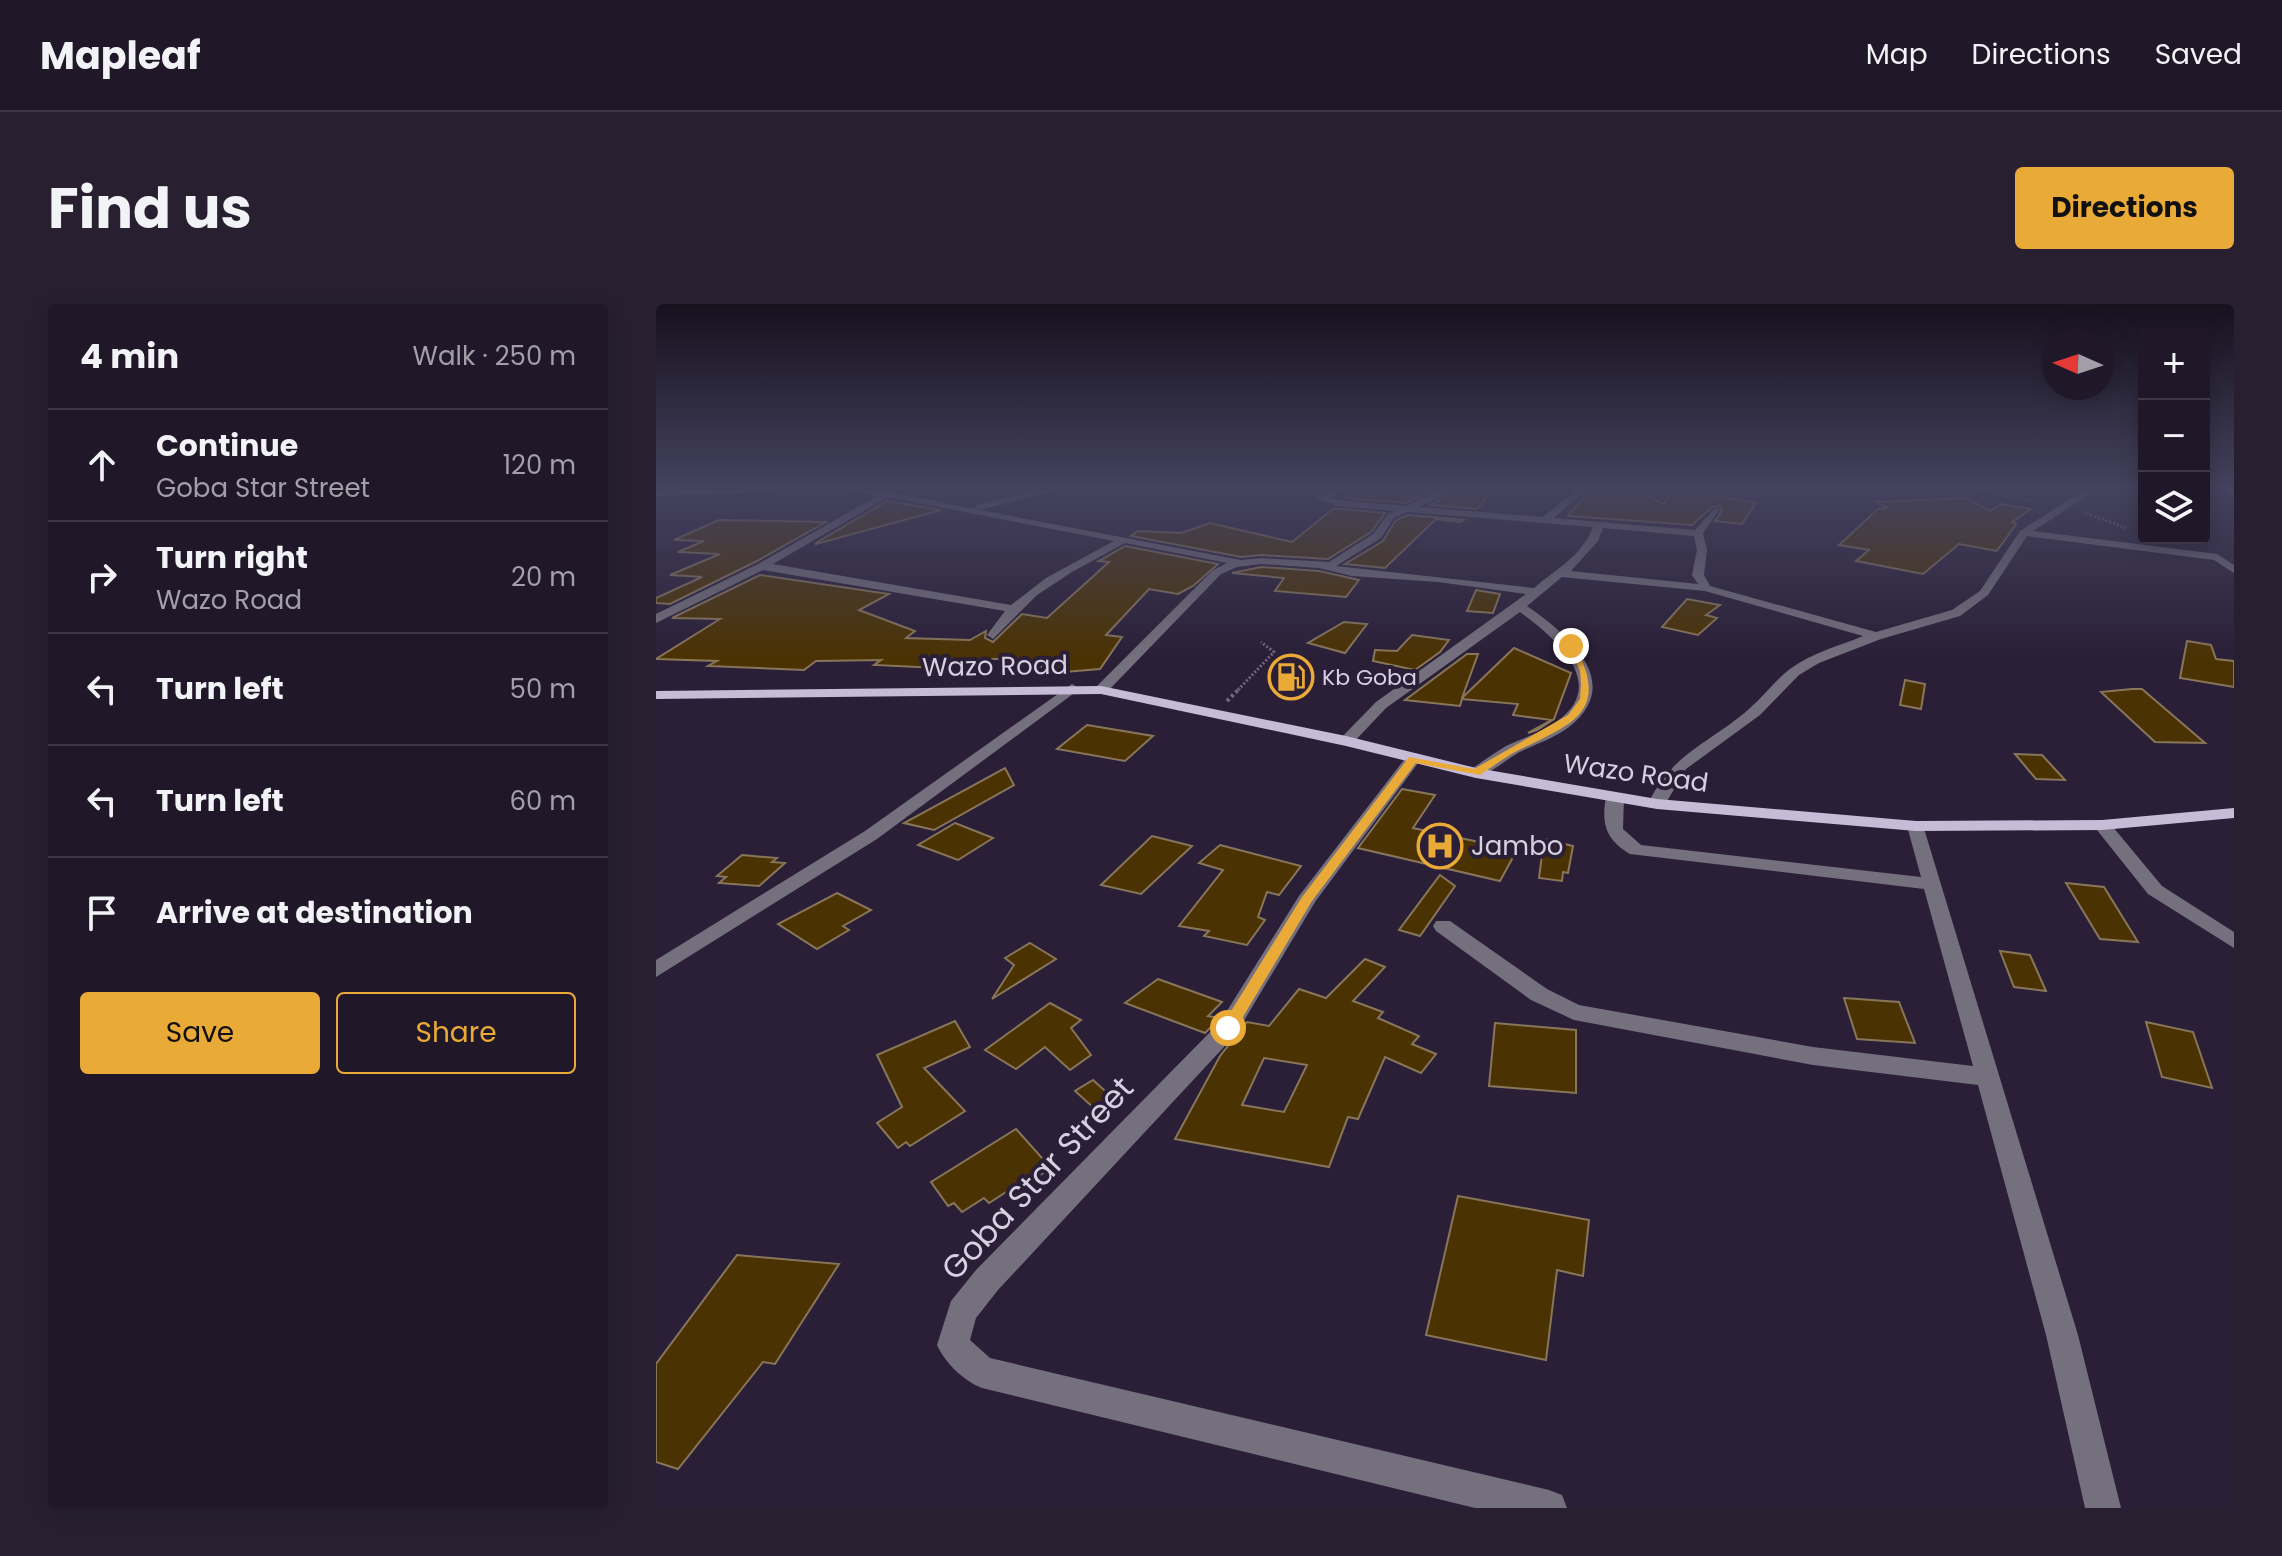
<!DOCTYPE html>
<html lang="en">
<head>
<meta charset="utf-8">
<style>
  :root { --surface:#201729; --page:#282031; --text:#f1f3f6; --muted:#a29fa8; --line:#3d3646; --accent:#eaaa38 }
  body { margin:0; font-family:Poppins,sans-serif; background:var(--page); color:var(--text) }
  .controls { position:absolute; right:24px; top:24px; display:grid; overflow:hidden; border-radius:8px; box-shadow:0 4px 20px #0003 }
  .controls button { width:72px; height:72px; display:grid; place-items:center; padding:0; border:0; border-bottom:2px solid var(--line); background:var(--surface); color:var(--text); font:40px sans-serif }
  .compass { position:absolute; left:1386px; top:24px; width:72px; height:72px; border-radius:50%; background:var(--surface); box-shadow:0 4px 20px #0003; rotate:273deg }
  .stop { position:absolute; width:24px; height:24px; margin:-18px; border:6px solid #eaaa38; border-radius:50%; background:#fff }
  .stop.end { background:#eaaa38; border-color:#fff; box-shadow:0 2px 8px #0008 }
  .list { margin:0; padding:0; list-style:none }
  h2 { display:flex; justify-content:space-between; align-items:center; height:104px; margin:0; padding:0 32px; font-size:34px }
  h2 small { font-size:26px; font-weight:400; color:var(--muted) }
  .list li { display:grid; grid-template-columns:52px 1fr auto; gap:24px; align-items:center; box-sizing:border-box; height:112px; padding:0 32px; border-top:2px solid var(--line) }
  .list b { display:block; font-size:30px; white-space:nowrap }
  .list p { margin:0; font-size:26px; white-space:nowrap; color:var(--muted) }
  .list em { font-size:26px; font-style:normal; color:var(--muted) }
  .actions { display:flex; gap:16px; padding:24px 32px }
  .actions a { flex:1; padding:18px 0; border:2px solid var(--accent); border-radius:8px; text-align:center; font-size:28px; color:var(--accent) }
  .actions .main { background:var(--accent); color:#111 }
  .icon { flex:none; width:44px; height:44px; fill:none; stroke:currentColor; stroke-width:2; stroke-linecap:round; stroke-linejoin:round }
  .map { position:relative; flex:none; width:1578px; height:1204px; overflow:hidden; border-radius:8px }
  header { display:flex; align-items:center; gap:48px; box-sizing:border-box; height:112px; padding:0 40px; background:var(--surface); border-bottom:2px solid var(--line) }
  header strong { font-size:38px }
  nav { display:flex; gap:44px; margin-inline-start:auto; font-size:28px }
  .intro { display:flex; align-items:center; justify-content:space-between; box-sizing:border-box; height:192px; padding:0 48px }
  h1 { margin:0; font-size:56px }
  .button { padding:20px 36px; border-radius:8px; background:var(--accent); color:#111; font-size:28px; font-weight:700 }
  main { display:flex; gap:48px; padding:0 48px }
  aside { flex:1; background:var(--surface); border-radius:8px; box-shadow:0 4px 20px #0003 }
  .map>svg:first-child { display:block }
  .building { fill:#4b3203; stroke:#88765a; stroke-width:2; fill-rule:evenodd }
  .lines { fill:none; stroke-linecap:round; stroke-linejoin:round }
  .path-far1 { stroke:#72687d; stroke-width:3; stroke-dasharray:2 2; stroke-linecap:butt }
  .path { stroke:#72687d; stroke-width:4; stroke-dasharray:3 3; stroke-linecap:butt }
  .minor { fill:#75707d; fill-rule:evenodd }
  .major { fill:#c7bcd7; fill-rule:evenodd }
  .route { fill:#eaaa38 }
  .labels { text-anchor:middle; dominant-baseline:central; stroke-width:8; stroke-linejoin:round; paint-order:stroke }
  .far-poi-label { font-size:22px; fill:#d7d0e1; stroke:#2a1f37; text-anchor:start }
  .street-label { font-size:26px; fill:#d7d0e1; stroke:#2a1f37 }
  .poi-label { font-size:26px; fill:#d7d0e1; stroke:#2a1f37; text-anchor:start }
  .near-street-label { font-size:32px; fill:#d7d0e1; stroke:#2a1f37 }
</style>
</head>
<body>
<header>
<strong>Mapleaf</strong>
<nav><a>Map</a><a>Directions</a><a>Saved</a></nav>
</header>
<div class="intro"><h1>Find us</h1><a class="button">Directions</a></div>
<main>
<aside>
<h2>4 min<small>Walk · 250 m</small></h2>
<ul class="list">
<li><svg class="icon" aria-label="ahead" viewBox="0 0 24 24"><path d="M12 20V5M6 11l6-6 6 6"/></svg><div><b>Continue</b><p>Goba Star Street</p></div><em>120 m</em></li>
<li><svg class="icon" aria-label="right" viewBox="0 0 24 24"><path d="M7 20v-9h11M14 6l5 5-5 5"/></svg><div><b>Turn right</b><p>Wazo Road</p></div><em>20 m</em></li>
<li><svg class="icon" aria-label="left" viewBox="0 0 24 24"><path d="M17 20v-9H6M10 6l-5 5 5 5"/></svg><div><b>Turn left</b></div><em>50 m</em></li>
<li><svg class="icon" aria-label="left" viewBox="0 0 24 24"><path d="M17 20v-9H6M10 6l-5 5 5 5"/></svg><div><b>Turn left</b></div><em>60 m</em></li>
<li><svg class="icon" aria-label="arrive" viewBox="0 0 24 24"><path d="M6 21V4h12l-3 4 3 4H6"/></svg><div><b>Arrive at destination</b></div></li>
</ul>
<div class="actions"><a class="main">Save</a><a>Share</a></div>
</aside>
<div class="map">
<svg width="1578" height="1204" viewBox="0 0 1578 1204">
  <rect width="100%" height="100%" fill="#2a1f37"/>
  <!-- building -->
  <g class="building">
    <path d="M699,185H779L749,199L690,194Z"/>
    <path d="M802,185H838L821,205L774,201Z"/>
    <path d="M975,185L1008,200L1017,185H1043L1041,189L1100,199L1086,220L1059,217L1066,207L1064,202L1056,203L1036,221L912,212L930,190Z"/>
    <path d="M1310,194L1334,207L1345,200L1375,205L1356,218L1360,220L1341,247L1303,240L1267,270L1200,257L1213,246L1183,241L1222,205L1231,204L1220,198Z"/>
    <path d="M231,197L285,206L160,240V239Z"/>
    <path d="M678,204L729,209L715,228L672,255L605,251L585,253L475,232L482,227L525,229L554,219L636,238Z"/>
    <path d="M752,211L808,216L804,218L780,215L729,264L689,260L727,237L740,216Z"/>
    <path d="M63,216L170,218L101,257L14,300L0,299V294L46,273L14,271L64,250L22,248L48,237L18,236Z"/>
    <path d="M469,242L562,260L537,282L522,290L493,285L450,331L466,333L444,365L408,368L369,359L373,355H294L283,364L218,361L225,356L160,357L148,366L52,362L61,357L0,355L64,315L16,314L104,271L233,290L203,306L259,327L250,334L314,336L330,327L329,334L337,338L366,310L391,314L453,258L443,257Z"/>
    <path d="M605,263L663,267L703,276L690,293L619,287L628,274L576,269Z"/>
    <path d="M820,286L844,290L837,309L811,307Z"/>
    <path d="M1031,295L1064,301L1050,311L1061,314L1042,331L1006,323Z"/>
    <path d="M688,318L711,320L689,349L652,339Z"/>
    <path d="M756,331L793,336L784,348L759,366L717,357L719,346L741,347Z"/>
    <path d="M1531,337L1555,341L1560,355L1578,357V383L1524,374Z"/>
    <path d="M858,344L915,369L898,415L881,426L872,429L896,416L857,411L862,400L806,395L804,402L749,396L811,350H822L806,394Z"/>
    <path d="M1249,376L1269,380L1265,405L1244,401Z"/>
    <path d="M1476,385H1486L1549,439L1499,438L1445,388Z"/>
    <path d="M431,421L497,432L469,457L401,445Z"/>
    <path d="M1359,450L1386,451L1409,476L1380,475Z"/>
    <path d="M349,464L358,481L278,526L248,519Z"/>
    <path d="M746,485L779,491L757,524L861,546L844,577L702,544Z"/>
    <path d="M299,519L337,534L302,556L262,541Z"/>
    <path d="M496,532L536,542L485,590L445,581Z"/>
    <path d="M888,535L917,542L912,569L907,568L906,577L883,574Z"/>
    <path d="M564,541L645,562L623,591L611,588L602,613L609,616L591,641L548,632L553,627L523,622L567,566L543,559Z"/>
    <path d="M86,551L121,554L116,558L129,559L103,582L63,579L70,573L61,572Z"/>
    <path d="M784,571L799,582L764,632L743,626Z"/>
    <path d="M1410,579L1448,583L1482,638L1444,635Z"/>
    <path d="M181,589L215,606L187,622L193,626L161,645L122,620Z"/>
    <path d="M374,639L400,655L336,695L358,661L349,654Z"/>
    <path d="M1344,647L1374,651L1390,687L1358,683Z"/>
    <path d="M709,655L729,663L697,697L727,708L722,714L763,732L756,740L780,750L765,769L729,753L702,815L692,813L673,863L519,835L564,752L591,718L613,722L643,685L670,694ZM608,754L651,761L628,808L586,801Z"/>
    <path d="M502,675L566,698L552,712L563,714L562,716L549,729L469,699Z"/>
    <path d="M1188,694L1243,698L1259,739L1201,735Z"/>
    <path d="M394,699L425,716L415,724L435,751L414,766L389,743L360,765L329,746Z"/>
    <path d="M299,717L314,743L268,764L309,807L254,842L250,838L242,844L221,819L246,803L221,751Z"/>
    <path d="M1490,718L1537,728L1556,784L1506,773Z"/>
    <path d="M839,719L920,726V789L833,782Z"/>
    <path d="M437,776L457,794L439,805L419,787Z"/>
    <path d="M360,825L395,864L375,877L372,874L333,899L328,894L306,908L298,899L292,902L275,878Z"/>
    <path d="M802,892L933,916L927,972L901,966L890,1056L770,1031Z"/>
    <path d="M81,951L183,960L119,1060L107,1058L22,1165L0,1158V1060Z"/>
  </g>
  <g class="lines">
    <!-- path-far1 -->
    <g class="path-far1">
      <path d="M1320,185L1386,199"/>
      <path d="M1427,208L1470,224"/>
      <path d="M582,386L618,348L605,338"/>
    </g>
    <!-- path -->
    <path class="path" d="M571,397L584,384"/>
    <!-- minor -->
    <g class="minor">
      <path d="M116,185L112,188L0,192V186Z"/>
      <path d="M189,185L229,187L319,205L320,201L387,185H405L324,206L585,256L605,254L673,258L717,230L732,210L739,207L682,202L660,194L677,185H690L674,194L683,196L750,202L787,185H799L763,203L887,213L921,185H931L898,214L1039,226L1058,205H1064L1047,229L1051,246L1048,271L1054,282L1220,328L1296,306L1324,287L1364,227L1430,185H1442L1377,227L1561,250L1578,261V269L1558,256L1371,232L1332,291L1304,312L1225,335L1163,359L1143,371L1104,411L1030,465L1007,504L1001,505L992,500C1017,447 1054,440 1094,404C1108,392 1119,376 1134,365C1155,349 1183,342 1207,332L1049,287L906,273L871,302C911,330 970,378 913,423C900,433 883,439 868,446C852,453 837,469 820,474L812,469L814,466C826,458 838,449 850,442C867,434 885,429 900,418C955,380 898,333 864,308L730,404L696,440H684L682,437L720,398L870,290L782,278L696,272L663,264L605,260L581,263L565,270L450,389H440V383L557,266L571,259L469,239L416,268L381,291L337,335L331,331L349,307L107,266L0,319V310L102,260L221,192ZM232,193L458,237L390,274L355,301L117,260ZM752,208L937,223C926,252 900,265 878,284L680,262L725,234L738,214ZM947,224L1038,232L1041,246L1036,271L1042,280L915,267L942,237Z"/>
      <path d="M1570,185H1578V190Z"/>
      <path d="M416,380L423,384L421,387L221,535L0,673V656L209,527Z"/>
      <path d="M757,450L765,455L659,598L580,730L342,986L320,1014L314,1036L334,1054L893,1186L906,1191L911,1204H819L326,1084C308,1077 289,1059 281,1041L295,997L320,966L564,718L643,592L751,452Z"/>
      <path d="M959,488L968,493L967,525L985,541L1265,573L1251,522L1260,517L1266,518L1422,1031L1465,1204H1429L1390,1031L1322,781L1157,761L918,716L875,696L780,627L777,622L780,617H794L891,685L923,701L1157,743L1317,762L1268,585L974,550C950,536 945,520 950,493Z"/>
      <path d="M1446,516L1452,517L1506,582L1578,628V644L1492,590L1437,521Z"/>
    </g>
    <!-- major -->
    <path class="major" d="M445,382L690,432L820,464L1001,495L1260,517L1446,516L1578,504V514L1446,526L1260,527L1001,505L820,474L690,442L445,390L0,395V387Z"/>
  </g>
  <!-- sky -->
  <linearGradient id="sky" x2="0" y2="1"><stop stop-color="#17111e"/><stop offset="0.52" stop-color="#44425e"/><stop offset="1" stop-color="#44425e" stop-opacity="0"/></linearGradient>
  <rect width="1578" height="354" fill="url(#sky)"/>
  <!-- route -->
  <path class="route" d="M912,341L919,342C955,409 915,420 861,447C848,454 836,463 824,471L760,459L656,597L578,728H567V720L646,593L753,453L818,465L912,411L924,395L925,380L924,367Z"/>
  <!-- icons -->
  <defs>
    <g id="fuel-ring" transform="scale(2.3)"><circle r="9.5" fill="#2a1f37" stroke="#eaaa38" stroke-width="1.5"/><path d="M-5.5-6h7V0h2V4h1.3V-2.5L3-4.5l.8-.8L6-3V5H2.5V1h-1V6h-7ZM-4.2-4.7v3.2H.2V-4.7Z" fill="#eaaa38"/></g>
    <g id="hospital-ring" transform="scale(2.3)"><circle r="9.5" fill="#2a1f37" stroke="#eaaa38" stroke-width="1.5"/><path d="M-5-5h3v3.5h4V-5h3V5h-3V1.5h-4V5h-3Z" fill="#eaaa38"/></g>
  </defs>
  <g fill-rule="evenodd">
    <use href="#fuel-ring" x="635" y="373"/>
    <use href="#hospital-ring" x="784" y="542"/>
  </g>
  <g class="labels">
    <!-- far-poi labels -->
    <g class="far-poi-label">
      <text x="666" y="373">Kb Goba</text>
    </g>
    <!-- street labels -->
    <g class="street-label">
      <text transform="translate(339 362) rotate(-1)">Wazo Road</text>
      <text transform="translate(980 469) rotate(8)">Wazo Road</text>
    </g>
    <!-- poi labels -->
    <g class="poi-label">
      <text x="815" y="542">Jambo</text>
    </g>
    <!-- near-street labels -->
    <g class="near-street-label">
      <text transform="translate(381 874) rotate(-47)">Goba Star Street</text>
    </g>
  </g>
</svg>
<div class="controls">
<button>+</button>
<button>−</button>
<button><svg class="icon" aria-label="layers" viewBox="0 0 24 24"><path d="M12 4l9 5-9 5-9-5zM3 14l9 5 9-5"/></svg></button>
</div>
<svg class="compass" viewBox="-18 -18 36 36"><path d="M0-13l5 13h-10z" fill="#e53935"/><path d="M0 13l5-13h-10z" fill="#a29fa8"/></svg>
<div class="stop" style="left:572px;top:724px"></div>
<div class="stop end" style="left:915px;top:342px"></div>
</div>
</main>
</body>
</html>
